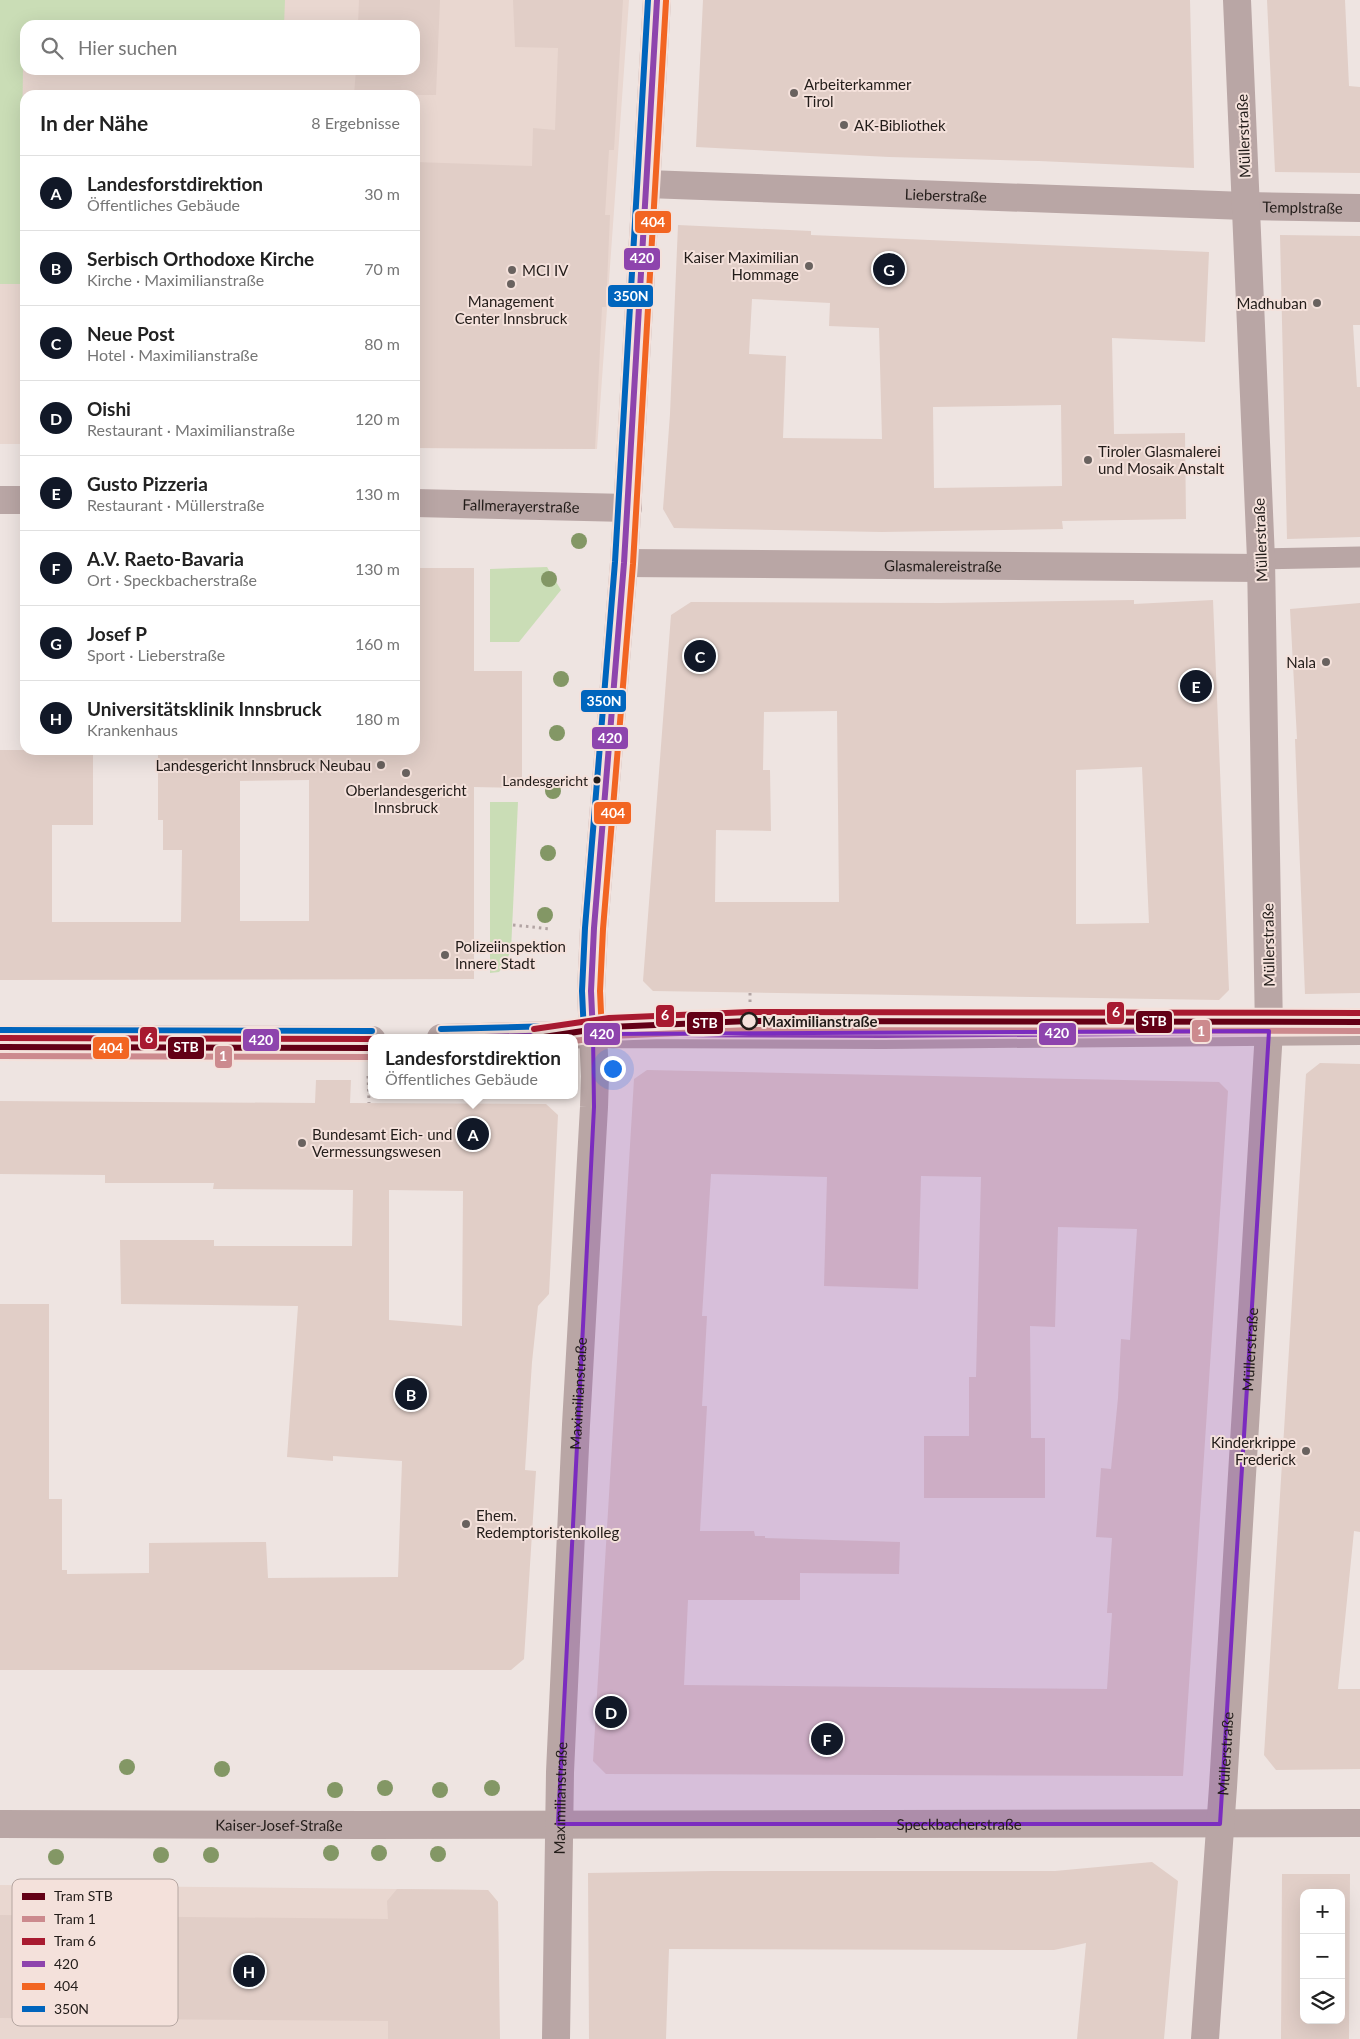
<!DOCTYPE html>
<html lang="de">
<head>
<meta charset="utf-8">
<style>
  :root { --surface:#fff; --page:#f2f2f2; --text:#222; --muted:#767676; --line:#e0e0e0; --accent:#111827 }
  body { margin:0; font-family:Lato,sans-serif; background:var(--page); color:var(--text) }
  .controls { position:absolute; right:15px; bottom:15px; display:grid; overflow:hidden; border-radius:10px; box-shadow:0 5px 20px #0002 }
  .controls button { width:45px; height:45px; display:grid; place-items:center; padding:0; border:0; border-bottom:1px solid var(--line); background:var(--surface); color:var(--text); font:25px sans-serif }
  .you { position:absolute; left:612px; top:1068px; width:18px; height:18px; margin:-12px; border:4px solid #fff; border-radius:50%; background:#1a73e8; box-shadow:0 0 0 8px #1a73e833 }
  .badge { display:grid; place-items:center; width:32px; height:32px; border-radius:50%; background:var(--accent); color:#fff; font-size:16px; font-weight:700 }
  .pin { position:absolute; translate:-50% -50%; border:2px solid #fff; box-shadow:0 1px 5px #0006 }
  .popup { position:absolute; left:368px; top:1034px; width:210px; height:65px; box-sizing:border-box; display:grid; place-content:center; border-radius:10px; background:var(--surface); filter:drop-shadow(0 1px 4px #0005); font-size:16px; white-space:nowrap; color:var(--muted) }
  .popup b { font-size:19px; color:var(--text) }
  .popup::after { content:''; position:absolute; left:50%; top:100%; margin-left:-10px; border:10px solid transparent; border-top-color:var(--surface) }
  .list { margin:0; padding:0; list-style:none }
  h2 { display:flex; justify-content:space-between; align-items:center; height:65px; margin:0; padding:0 20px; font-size:21px }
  h2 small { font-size:16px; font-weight:400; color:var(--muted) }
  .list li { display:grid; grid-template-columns:32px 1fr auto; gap:15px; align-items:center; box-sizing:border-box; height:75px; padding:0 20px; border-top:1px solid var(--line) }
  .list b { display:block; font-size:19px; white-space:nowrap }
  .list p { margin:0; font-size:16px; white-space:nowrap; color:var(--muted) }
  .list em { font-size:16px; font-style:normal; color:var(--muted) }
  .icon { flex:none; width:28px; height:28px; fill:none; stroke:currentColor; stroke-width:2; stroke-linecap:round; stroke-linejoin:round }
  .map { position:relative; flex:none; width:1360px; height:2039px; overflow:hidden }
  .search { position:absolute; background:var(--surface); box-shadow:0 5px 20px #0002; left:20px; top:20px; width:400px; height:55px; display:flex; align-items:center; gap:12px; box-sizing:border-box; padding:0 18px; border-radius:15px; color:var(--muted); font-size:19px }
  .panel { position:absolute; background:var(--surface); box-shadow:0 5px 20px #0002; left:20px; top:90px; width:400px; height:665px; border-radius:15px }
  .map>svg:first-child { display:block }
  .built { fill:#e9d7d0; fill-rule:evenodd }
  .green { fill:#caddb6 }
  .building { fill:#e1cec7; fill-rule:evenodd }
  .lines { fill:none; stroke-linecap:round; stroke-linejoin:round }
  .path { stroke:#b2a4a3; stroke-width:3; stroke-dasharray:2.5 4; stroke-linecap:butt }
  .service { stroke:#b9a6a5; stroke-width:21 }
  .minor { stroke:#b9a6a5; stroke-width:28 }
  .tertiary { stroke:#b9a6a5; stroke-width:28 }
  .bus-1-casing { stroke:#f4e1db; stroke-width:10 }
  .bus-2-casing { stroke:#f4e1db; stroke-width:10 }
  .bus-3-casing { stroke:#f4e1db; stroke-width:10 }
  .bus-1 { stroke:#8e44ad; stroke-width:6 }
  .bus-2 { stroke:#f26522; stroke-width:6 }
  .bus-3 { stroke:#0065bd; stroke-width:6 }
  .tram-1-casing { stroke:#f4e1db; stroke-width:10 }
  .tram-2-casing { stroke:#f4e1db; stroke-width:10 }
  .tram-3-casing { stroke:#f4e1db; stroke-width:10 }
  .tram-1 { stroke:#630016; stroke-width:6 }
  .tram-2 { stroke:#cc8a8e; stroke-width:6 }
  .tram-3 { stroke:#a81a30; stroke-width:6 }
  .tree { fill:#839765 }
  .marked { fill:#7b2cbf; fill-opacity:0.2; stroke:#7b2cbf; stroke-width:4; stroke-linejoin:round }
  .poi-dot { fill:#69625f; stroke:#f4e1db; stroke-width:2 }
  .bus-dot { fill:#221c19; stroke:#f4e1db; stroke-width:2 }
  .stop-dot { fill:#f4e1db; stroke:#221c19; stroke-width:2.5 }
  .labels { text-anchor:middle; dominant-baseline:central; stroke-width:4; stroke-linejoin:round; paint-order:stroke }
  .bus-label { font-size:14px; fill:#221c19; stroke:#f4e1db; text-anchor:end }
  .poi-label { font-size:15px; fill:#221c19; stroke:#f4e1db; text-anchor:start }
  .street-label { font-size:15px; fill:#221c19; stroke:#f4e1db }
  .stop-label { font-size:15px; font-weight:bold; fill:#221c19; stroke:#f4e1db; text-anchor:start }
  .key { fill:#f4e1db; stroke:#b5a6a1; stroke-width:1 }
  .key-label { font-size:14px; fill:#221c19 }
  .line-badge { stroke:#f4e1db; stroke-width:2 }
  .badge-label { font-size:14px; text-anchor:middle; font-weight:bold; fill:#fff }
</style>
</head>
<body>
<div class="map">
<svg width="1360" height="2039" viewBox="0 0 1360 2039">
  <rect width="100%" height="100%" fill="#eee4e1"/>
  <!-- built -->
  <g class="built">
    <path d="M0,0H629L597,449L415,448V95H25V444H0ZM25,25H415V70H25Z"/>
    <path d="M0,1885L488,1890L498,1902L499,2039H0Z"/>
  </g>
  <!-- green -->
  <g class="green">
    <path d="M0,0H285L284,25H25V67L23,68L20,284H0Z"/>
    <path d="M547,567L561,590L519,642H490V569Z"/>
    <path d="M490,802H518L511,950L505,964L499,972L490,973Z"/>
  </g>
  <!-- building -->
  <g class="building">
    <path d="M359,0H440L436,95H354L356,70H415V25H358Z"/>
    <path d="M513,0H623L614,150H609L605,215H610L606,307H602L595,449L415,448V162L532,166L533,128L555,130L558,48L515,47Z"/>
    <path d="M703,0H1190L1194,168L1039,161L889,157L696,147Z"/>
    <path d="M1267,0H1345L1349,86L1360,87V173L1275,172Z"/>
    <path d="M678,225L811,231V235L1209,252L1205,342L1112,338L1114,434L1185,433L1186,519L1062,521L1063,529L882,532L674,528L663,509L670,414ZM752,299L830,303L829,326L879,328L882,439L783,438L786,356L749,354ZM1061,405L1062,486L934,488L933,407Z"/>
    <path d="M1280,235L1360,236V325H1353L1357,387H1360V537L1287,539Z"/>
    <path d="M415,568H474V671H522V788L474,787V979L0,980V750H93V825H52V922H181L182,850H163V820H158V750H415ZM309,780V921H240V781Z"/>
    <path d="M1134,600V604L1213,600L1229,990L1219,1000L653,991L643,981L671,615L691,602L940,603ZM837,711L839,902H715L716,830L771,831L770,770H763L764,712ZM1142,767L1149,923L1076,924V770Z"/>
    <path d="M1360,603V993L1305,994L1295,739H1297L1290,609Z"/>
    <path d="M1320,1063L1360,1064V1532L1354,1531L1338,1689H1360V1769L1276,1770L1264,1755L1306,1074Z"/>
    <path d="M647,1070L1219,1082L1228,1091L1183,1776L606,1774L593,1761L634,1079ZM711,1174L827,1177L824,1286L918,1289L921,1176L981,1177L976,1377H969V1436H924V1498H1045V1438H1031L1030,1326L1055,1327L1058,1227L1137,1229L1130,1340L1121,1339L1118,1398L1111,1469L1101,1468L1096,1537L1112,1538L1107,1613H1112L1107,1689L684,1685L688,1600H800V1573L899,1574L900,1542L765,1538V1536H755L754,1531H700L707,1406H702L707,1316H702Z"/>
    <path d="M316,1080H351L350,1103L546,1104L558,1115L549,1294L538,1306L532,1362L525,1470L536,1471L524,1659L511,1670H0V1304H49V1499H62V1570H67V1574L149,1573V1543L266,1542L268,1578L398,1577L402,1461L333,1456V1461L287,1457L298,1306L121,1304L120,1240H214V1246H352L353,1190L213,1189L214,1183H105V1175L0,1174V1101L315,1103ZM389,1190L463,1191L462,1326L389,1320Z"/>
    <path d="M1152,1862L1178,1881L1164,2039H1077L1086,1943L1054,1950L669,1949L666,2039H589L588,1873L712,1871H1055Z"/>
    <path d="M1282,1874H1350L1349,2039H1281ZM1304,1893H1341V2020H1304Z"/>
    <path d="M397,1889L488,1890L498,1902L500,2039H388V2021L0,2018V1915L388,1919L387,1901Z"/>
  </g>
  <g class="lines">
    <!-- path -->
    <g class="path">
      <path d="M513,925L551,929"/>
      <path d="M750,1002V992"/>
      <path d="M368,1076L369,1103"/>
    </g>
    <!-- service -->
    <path class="service" d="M1261,559L1360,557"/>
    <!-- minor -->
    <g class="minor">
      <path id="s1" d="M647,184L1245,206L1360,208"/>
      <path d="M0,500H25"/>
      <path id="s2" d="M415,503L628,508"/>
      <path id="s3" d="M624,563L1261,568"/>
      <path id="s4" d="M0,1824L366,1825L1360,1823"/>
      <path id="s5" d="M556,2039L560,1772L576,1425L594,1107L595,1076L593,1034"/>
      <path id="s6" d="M1205,2039L1223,1787L1269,1031L1261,559L1237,0"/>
    </g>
    <!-- tertiary -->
    <g class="tertiary">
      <path d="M593,1034L591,991L594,928L624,563L657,0"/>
      <path d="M441,1038L593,1034L883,1035L1360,1031"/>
      <path d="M0,1039L372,1040"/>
    </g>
    <!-- bus-1 casing -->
    <g class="bus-1-casing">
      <g id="bus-1">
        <path d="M593,1034L591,991L594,928L624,563L657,0"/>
        <path d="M450,1038L593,1034L883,1035L1360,1031"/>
        <path d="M0,1039L372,1040"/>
      </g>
    </g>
    <!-- bus-2 casing -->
    <g class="bus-2-casing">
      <g id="bus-2">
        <path d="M602,1034L600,991L603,929L633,564L666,1"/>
        <path d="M0,1048L372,1049"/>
      </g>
    </g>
    <!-- bus-3 casing -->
    <g class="bus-3-casing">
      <g id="bus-3">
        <path d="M441,1029L593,1025"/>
        <path d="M0,1030L372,1031"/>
        <path d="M584,1034L582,991L585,928L615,562L648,0"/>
      </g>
    </g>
    <!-- bus-1 -->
    <use href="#bus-1" class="bus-1"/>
    <!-- bus-2 -->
    <use href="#bus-2" class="bus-2"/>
    <!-- bus-3 -->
    <use href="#bus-3" class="bus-3"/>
    <!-- tram-1 casing -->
    <g class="tram-1-casing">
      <g id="tram-1">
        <path d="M537,1038L609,1027L749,1021L1360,1022"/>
        <path d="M0,1047L372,1048"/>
      </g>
    </g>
    <!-- tram-2 casing -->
    <g class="tram-2-casing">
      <g id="tram-2">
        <path d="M574,1041L610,1036L749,1030L1360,1031"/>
        <path d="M0,1056L372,1057"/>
      </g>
    </g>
    <!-- tram-3 casing -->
    <g class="tram-3-casing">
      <g id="tram-3">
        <path d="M534,1029L609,1018L749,1012L1360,1013"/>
        <path d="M0,1038L372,1039"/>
      </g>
    </g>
    <!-- tram-1 -->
    <use href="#tram-1" class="tram-1"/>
    <!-- tram-2 -->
    <use href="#tram-2" class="tram-2"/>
    <!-- tram-3 -->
    <use href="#tram-3" class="tram-3"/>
  </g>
  <!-- trees -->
  <g class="tree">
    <circle cx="579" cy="541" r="8"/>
    <circle cx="549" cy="579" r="8"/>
    <circle cx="561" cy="679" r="8"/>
    <circle cx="557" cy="733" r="8"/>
    <circle cx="553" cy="791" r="8"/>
    <circle cx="548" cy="853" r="8"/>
    <circle cx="545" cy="915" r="8"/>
    <circle cx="127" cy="1767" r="8"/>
    <circle cx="222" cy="1769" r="8"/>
    <circle cx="385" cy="1788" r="8"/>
    <circle cx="492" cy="1788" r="8"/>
    <circle cx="335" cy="1790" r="8"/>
    <circle cx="440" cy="1790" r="8"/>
    <circle cx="331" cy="1853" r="8"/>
    <circle cx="379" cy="1853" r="8"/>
    <circle cx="438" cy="1854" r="8"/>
    <circle cx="161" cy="1855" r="8"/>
    <circle cx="211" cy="1855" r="8"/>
    <circle cx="56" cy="1857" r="8"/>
  </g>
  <!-- marked area -->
  <path class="marked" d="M1269,1031L1220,1824H558L594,1107L593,1034Z"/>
  <!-- markers -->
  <g class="poi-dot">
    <circle cx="794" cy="93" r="5"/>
    <circle cx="844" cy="125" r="5"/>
    <circle cx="809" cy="266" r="5"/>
    <circle cx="512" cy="270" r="5"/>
    <circle cx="511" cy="284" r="5"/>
    <circle cx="1317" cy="303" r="5"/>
    <circle cx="1088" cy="460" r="5"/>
    <circle cx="1326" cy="662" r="5"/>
    <circle cx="381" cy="765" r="5"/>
    <circle cx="406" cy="773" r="5"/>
    <circle cx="445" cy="955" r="5"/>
    <circle cx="302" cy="1143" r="5"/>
    <circle cx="1306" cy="1451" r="5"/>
    <circle cx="466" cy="1524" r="5"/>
  </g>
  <circle class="bus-dot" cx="597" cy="780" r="4.5"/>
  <circle class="stop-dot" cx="749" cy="1021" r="8"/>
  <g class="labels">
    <!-- bus labels -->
    <g class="bus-label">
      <text x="588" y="780">Landesgericht</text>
    </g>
    <!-- poi labels -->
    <g class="poi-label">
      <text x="804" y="84">Arbeiterkammer<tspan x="804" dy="17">Tirol</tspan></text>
      <text x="854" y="125">AK-Bibliothek</text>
      <text x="799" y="257" text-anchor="end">Kaiser Maximilian<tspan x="799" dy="17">Hommage</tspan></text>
      <text x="522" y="270">MCI IV</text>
      <text x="511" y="301" text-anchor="middle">Management<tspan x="511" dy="17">Center Innsbruck</tspan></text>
      <text x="1307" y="303" text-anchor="end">Madhuban</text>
      <text x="1098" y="451">Tiroler Glasmalerei<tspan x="1098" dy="17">und Mosaik Anstalt</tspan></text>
      <text x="1316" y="662" text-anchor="end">Nala</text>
      <text x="371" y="765" text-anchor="end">Landesgericht Innsbruck Neubau</text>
      <text x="406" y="790" text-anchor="middle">Oberlandesgericht<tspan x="406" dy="17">Innsbruck</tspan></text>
      <text x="455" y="946">Polizeiinspektion<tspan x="455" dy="17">Innere Stadt</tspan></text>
      <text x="312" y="1134">Bundesamt Eich- und<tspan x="312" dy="17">Vermessungswesen</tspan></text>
      <text x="1296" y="1442" text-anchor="end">Kinderkrippe<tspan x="1296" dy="17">Frederick</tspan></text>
      <text x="476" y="1515">Ehem.<tspan x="476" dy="17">Redemptoristenkolleg</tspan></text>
    </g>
    <!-- street labels -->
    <g class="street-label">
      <text transform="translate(1243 136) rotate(-92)">Müllerstraße</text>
      <text stroke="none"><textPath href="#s1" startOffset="299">Lieberstraße</textPath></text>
      <text stroke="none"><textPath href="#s1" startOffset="656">Templstraße</textPath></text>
      <text stroke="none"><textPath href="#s2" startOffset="106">Fallmerayerstraße</textPath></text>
      <text transform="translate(1260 540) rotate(-92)">Müllerstraße</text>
      <text stroke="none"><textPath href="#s3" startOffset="319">Glasmalereistraße</textPath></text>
      <text transform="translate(1268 945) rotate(-91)">Müllerstraße</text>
      <text stroke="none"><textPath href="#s6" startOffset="691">Müllerstraße</textPath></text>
      <text stroke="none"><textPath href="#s5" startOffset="646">Maximilianstraße</textPath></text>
      <text stroke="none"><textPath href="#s6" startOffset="286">Müllerstraße</textPath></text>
      <text stroke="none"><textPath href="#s5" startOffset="241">Maximilianstraße</textPath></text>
      <text stroke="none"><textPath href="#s4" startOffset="959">Speckbacherstraße</textPath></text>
      <text stroke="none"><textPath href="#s4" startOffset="279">Kaiser-Josef-Straße</textPath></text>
    </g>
    <!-- stop labels -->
    <g class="stop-label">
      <text x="762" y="1021">Maximilianstraße</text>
    </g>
  </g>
  <!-- legend -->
  <rect x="12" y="1879" width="166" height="147" rx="8" class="key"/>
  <rect x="22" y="1893" width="23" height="7" fill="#630016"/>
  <rect x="22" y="1916" width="23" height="6" fill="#cc8a8e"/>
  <rect x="22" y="1938" width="23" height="7" fill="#a81a30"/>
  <rect x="22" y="1961" width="23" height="6" fill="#8e44ad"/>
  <rect x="22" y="1983" width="23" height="7" fill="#f26522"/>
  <rect x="22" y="2006" width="23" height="6" fill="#0065bd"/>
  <g class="key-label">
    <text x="54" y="1901">Tram STB</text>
    <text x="54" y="1924">Tram 1</text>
    <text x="54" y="1946">Tram 6</text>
    <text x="54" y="1969">420</text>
    <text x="54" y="1991">404</text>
    <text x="54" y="2014">350N</text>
  </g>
  <g class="line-badge">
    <rect x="634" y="210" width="38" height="24" rx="5" fill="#f26522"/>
    <rect x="623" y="247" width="38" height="24" rx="5" fill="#8e44ad"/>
    <rect x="607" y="284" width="47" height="24" rx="5" fill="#0065bd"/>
    <rect x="580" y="689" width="47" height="24" rx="5" fill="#0065bd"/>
    <rect x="591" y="726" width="38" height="24" rx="5" fill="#8e44ad"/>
    <rect x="593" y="801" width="39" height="24" rx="5" fill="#f26522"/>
    <rect x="1106" y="1001" width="19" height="24" rx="5" fill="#a81a30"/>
    <rect x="655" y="1004" width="20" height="24" rx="5" fill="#a81a30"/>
    <rect x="1135" y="1010" width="38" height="24" rx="5" fill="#630016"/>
    <rect x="686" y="1011" width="38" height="24" rx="5" fill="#630016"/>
    <rect x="1191" y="1019" width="20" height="24" rx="5" fill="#cc8a8e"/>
    <rect x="1038" y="1022" width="39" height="24" rx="5" fill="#8e44ad"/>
    <rect x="583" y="1022" width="38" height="24" rx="5" fill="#8e44ad"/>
    <rect x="139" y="1026" width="19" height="24" rx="5" fill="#a81a30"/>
    <rect x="242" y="1028" width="38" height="24" rx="5" fill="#8e44ad"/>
    <rect x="167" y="1036" width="38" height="24" rx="5" fill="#630016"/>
    <rect x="92" y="1036" width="38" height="24" rx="5" fill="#f26522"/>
    <rect x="214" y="1045" width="19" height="24" rx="5" fill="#cc8a8e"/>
  </g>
  <g class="badge-label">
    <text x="653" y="227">404</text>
    <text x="642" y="263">420</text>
    <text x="631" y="301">350N</text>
    <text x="604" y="706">350N</text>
    <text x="610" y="743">420</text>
    <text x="613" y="818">404</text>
    <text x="1116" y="1017">6</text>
    <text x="665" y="1020">6</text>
    <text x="1154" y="1026">STB</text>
    <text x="705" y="1028">STB</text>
    <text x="1201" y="1036">1</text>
    <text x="1057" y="1038">420</text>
    <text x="602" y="1039">420</text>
    <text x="149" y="1043">6</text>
    <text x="261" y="1045">420</text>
    <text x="186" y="1052">STB</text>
    <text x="111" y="1053">404</text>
    <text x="223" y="1061">1</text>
  </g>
</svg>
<div class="controls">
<button>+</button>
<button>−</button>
<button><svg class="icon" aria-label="layers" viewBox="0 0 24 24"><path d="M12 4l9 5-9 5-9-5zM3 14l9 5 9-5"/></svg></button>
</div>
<div class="you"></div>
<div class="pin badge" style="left:473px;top:1134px">A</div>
<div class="popup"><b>Landesforstdirektion</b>Öffentliches Gebäude</div>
<div class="pin badge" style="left:411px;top:1394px">B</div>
<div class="pin badge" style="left:700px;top:656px">C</div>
<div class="pin badge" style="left:611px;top:1712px">D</div>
<div class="pin badge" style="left:1196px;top:686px">E</div>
<div class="pin badge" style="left:827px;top:1739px">F</div>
<div class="pin badge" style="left:889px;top:269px">G</div>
<div class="pin badge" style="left:249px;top:1971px">H</div>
<div class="search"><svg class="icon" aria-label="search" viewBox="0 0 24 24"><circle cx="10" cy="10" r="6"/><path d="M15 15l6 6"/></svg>Hier suchen</div>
<section class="panel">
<h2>In der Nähe<small>8 Ergebnisse</small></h2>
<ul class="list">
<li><span class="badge">A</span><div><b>Landesforstdirektion</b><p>Öffentliches Gebäude</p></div><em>30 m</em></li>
<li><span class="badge">B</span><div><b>Serbisch Orthodoxe Kirche</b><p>Kirche · Maximilianstraße</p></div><em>70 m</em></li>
<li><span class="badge">C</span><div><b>Neue Post</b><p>Hotel · Maximilianstraße</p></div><em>80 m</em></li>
<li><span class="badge">D</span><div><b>Oishi</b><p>Restaurant · Maximilianstraße</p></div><em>120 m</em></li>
<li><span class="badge">E</span><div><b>Gusto Pizzeria</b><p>Restaurant · Müllerstraße</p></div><em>130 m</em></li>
<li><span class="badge">F</span><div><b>A.V. Raeto-Bavaria</b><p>Ort · Speckbacherstraße</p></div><em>130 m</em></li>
<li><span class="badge">G</span><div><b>Josef P</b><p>Sport · Lieberstraße</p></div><em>160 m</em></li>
<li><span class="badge">H</span><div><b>Universitätsklinik Innsbruck</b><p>Krankenhaus</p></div><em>180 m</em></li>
</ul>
</section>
</div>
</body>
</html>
